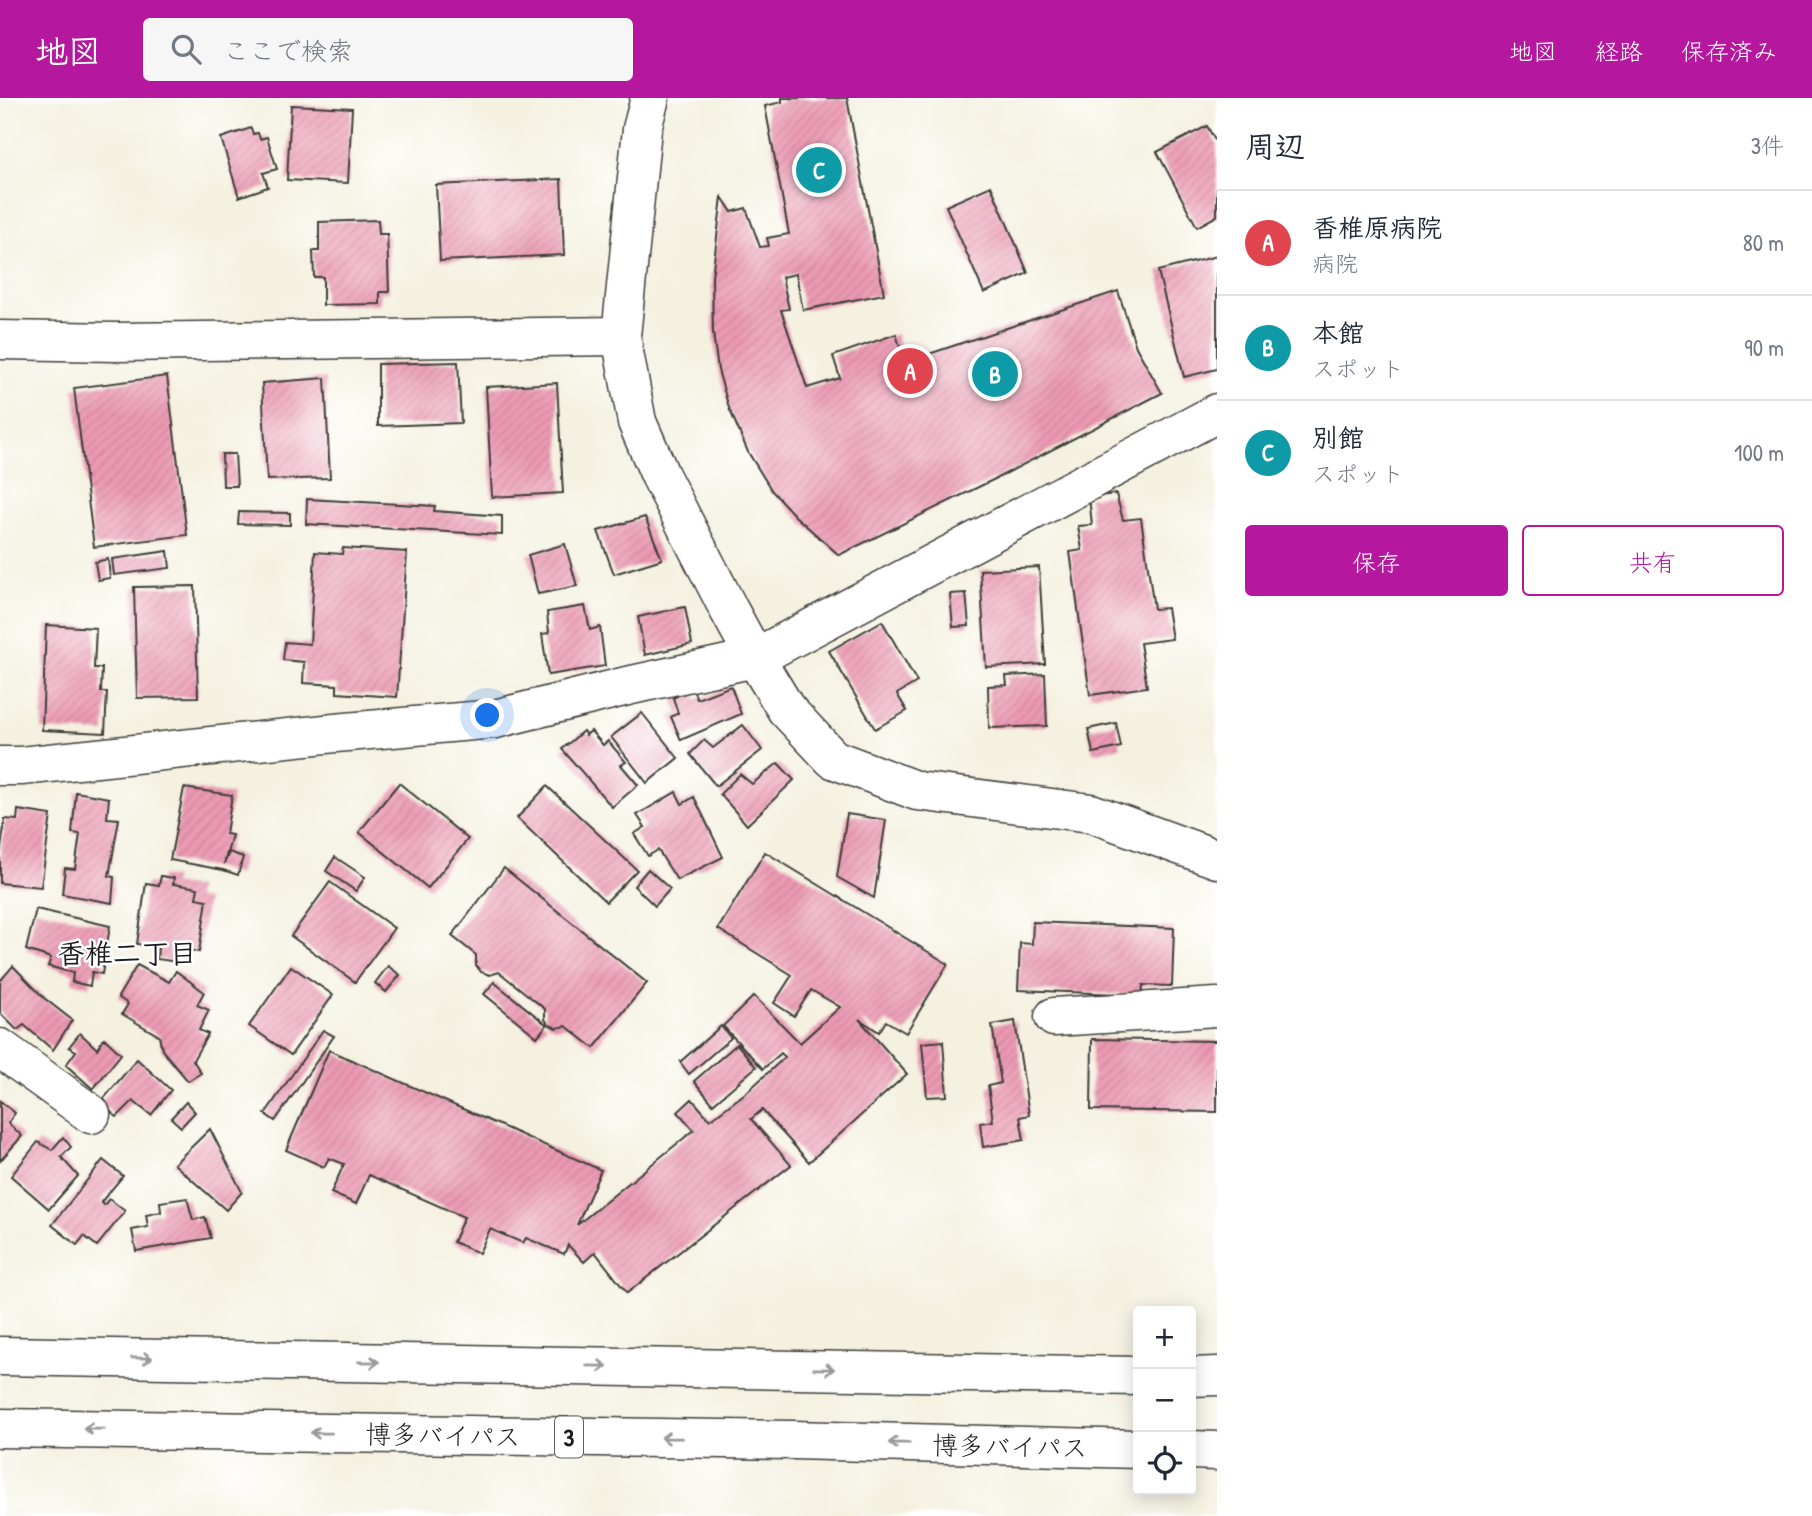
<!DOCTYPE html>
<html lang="ja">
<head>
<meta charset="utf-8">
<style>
  :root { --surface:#fff; --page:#f6f6f7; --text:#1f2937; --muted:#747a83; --line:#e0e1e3; --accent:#b5179e }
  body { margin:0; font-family:"Patrick Hand","Klee One",sans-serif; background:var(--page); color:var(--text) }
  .controls { position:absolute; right:21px; bottom:21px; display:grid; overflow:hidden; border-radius:7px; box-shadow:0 4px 18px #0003 }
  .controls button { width:63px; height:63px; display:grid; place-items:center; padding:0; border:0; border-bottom:2px solid var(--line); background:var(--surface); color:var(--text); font:35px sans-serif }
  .you { position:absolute; left:488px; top:618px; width:24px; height:24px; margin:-18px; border:5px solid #fff; border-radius:50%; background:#1a73e8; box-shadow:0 0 0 10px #1a73e833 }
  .badge { display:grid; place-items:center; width:46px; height:46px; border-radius:50%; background:var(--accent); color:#fff; font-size:23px; font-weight:700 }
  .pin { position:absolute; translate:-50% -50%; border:4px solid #fff; box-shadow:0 2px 7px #0006 }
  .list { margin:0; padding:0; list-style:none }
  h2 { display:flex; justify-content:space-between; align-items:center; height:91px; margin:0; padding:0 28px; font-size:30px }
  h2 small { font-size:23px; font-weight:400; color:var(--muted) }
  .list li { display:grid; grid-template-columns:46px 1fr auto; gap:21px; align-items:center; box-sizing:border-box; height:105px; padding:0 28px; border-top:2px solid var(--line) }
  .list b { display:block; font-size:26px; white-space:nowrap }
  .list p { margin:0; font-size:23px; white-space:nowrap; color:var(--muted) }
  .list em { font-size:23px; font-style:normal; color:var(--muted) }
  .actions { display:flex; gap:14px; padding:21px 28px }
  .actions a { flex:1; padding:16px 0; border:2px solid var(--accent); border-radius:7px; text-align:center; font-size:24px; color:var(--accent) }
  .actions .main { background:var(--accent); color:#fff }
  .icon { flex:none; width:38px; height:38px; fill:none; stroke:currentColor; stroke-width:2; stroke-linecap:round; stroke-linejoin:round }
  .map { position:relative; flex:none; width:1217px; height:1418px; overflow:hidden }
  header { display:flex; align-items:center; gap:42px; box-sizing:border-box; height:98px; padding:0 35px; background:var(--accent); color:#fff }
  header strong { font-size:33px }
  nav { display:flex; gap:38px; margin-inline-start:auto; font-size:24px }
  .search { width:490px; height:63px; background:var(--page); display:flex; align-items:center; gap:18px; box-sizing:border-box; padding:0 24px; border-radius:7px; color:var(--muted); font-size:26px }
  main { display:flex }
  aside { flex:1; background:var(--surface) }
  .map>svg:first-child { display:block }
  .building { fill:url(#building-hatch) }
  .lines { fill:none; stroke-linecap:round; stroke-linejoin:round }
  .minor-casing { stroke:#3c3c39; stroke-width:41 }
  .trunk-casing { stroke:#3c3c39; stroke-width:41 }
  .minor { stroke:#fff; stroke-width:38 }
  .trunk { stroke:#fff; stroke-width:38 }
  .oneway { stroke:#999 }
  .labels { text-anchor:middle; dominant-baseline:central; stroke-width:5; stroke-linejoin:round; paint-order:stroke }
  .shield { fill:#fff; stroke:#606060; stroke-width:2 }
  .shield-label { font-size:24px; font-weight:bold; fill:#1c1c1c }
  .street-label { font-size:26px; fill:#1c1c1c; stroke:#fff }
  .neighbourhood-label { font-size:28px; font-weight:bold; fill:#1c1c1c; stroke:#fff }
</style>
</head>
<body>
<header>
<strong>地図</strong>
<div class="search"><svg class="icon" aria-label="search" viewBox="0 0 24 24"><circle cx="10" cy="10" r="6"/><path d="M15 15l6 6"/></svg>ここで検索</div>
<nav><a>地図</a><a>経路</a><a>保存済み</a></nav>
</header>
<main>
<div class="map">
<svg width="1217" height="1418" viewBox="0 0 1217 1418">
  <defs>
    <pattern id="building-hatch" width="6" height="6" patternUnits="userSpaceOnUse" patternTransform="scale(1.75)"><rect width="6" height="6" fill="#ec9ab3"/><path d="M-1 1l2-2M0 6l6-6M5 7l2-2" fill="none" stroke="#ca8499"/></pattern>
  </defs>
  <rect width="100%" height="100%" fill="#fff"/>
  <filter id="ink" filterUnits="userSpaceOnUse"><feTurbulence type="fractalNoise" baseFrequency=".0143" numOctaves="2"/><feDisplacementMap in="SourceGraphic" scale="14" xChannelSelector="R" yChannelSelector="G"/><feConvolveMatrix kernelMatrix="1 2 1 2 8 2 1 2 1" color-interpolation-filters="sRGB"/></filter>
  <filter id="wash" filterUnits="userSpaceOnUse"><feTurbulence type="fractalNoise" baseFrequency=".00686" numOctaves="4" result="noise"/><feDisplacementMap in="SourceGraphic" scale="28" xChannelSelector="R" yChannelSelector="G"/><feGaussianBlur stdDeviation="1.57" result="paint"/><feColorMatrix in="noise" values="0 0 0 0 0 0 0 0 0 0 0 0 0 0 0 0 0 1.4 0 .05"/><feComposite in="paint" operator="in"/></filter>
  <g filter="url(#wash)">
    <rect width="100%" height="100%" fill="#f4f1e0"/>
    <g id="blocks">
      <!-- building -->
      <g class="building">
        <path d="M782,0H847L884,196L803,212L796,176L782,179L789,211L781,212L807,290L840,280L833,258L896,236L905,264L1118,193L1136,249L1162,295L1001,378L839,457L795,418L772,393L748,354L729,310L718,272L713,235L712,179L722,99L732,114L746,110L760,149L769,148L767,140L789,136L765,8L782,4Z"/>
        <path d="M291,7L352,10L348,85L287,82Z"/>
        <path d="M1207,28L1217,46V118L1197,129L1157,54Z"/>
        <path d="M251,30L253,36L258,35L260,41L267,39L277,71L263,75L268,89L239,99L221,40Z"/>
        <path d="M561,81L564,157L440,163L436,87Z"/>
        <path d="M991,88L1028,175L984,195L946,108Z"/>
        <path d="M378,122L379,136H387L389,194H380V206L323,207V179H314L313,153H319V124Z"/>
        <path d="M1217,158V271L1184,279L1158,173Z"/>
        <path d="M458,264L461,325L378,328V266Z"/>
        <path d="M167,278L187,437L94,449L74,290Z"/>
        <path d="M325,280L330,380L267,382L262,285Z"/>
        <path d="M557,285L563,395L492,399L486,289Z"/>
        <path d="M222,356H235L237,388H223Z"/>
        <path d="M1116,396L1123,422L1141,420L1154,511L1167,510L1172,541L1140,545L1147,589L1090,597L1070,454L1082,452L1078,428L1092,427L1089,399Z"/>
        <path d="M307,401L435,408L434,413L502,418V437L306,426Z"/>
        <path d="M239,414L290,415V427L238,426Z"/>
        <path d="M645,419L662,461L614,476L598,433Z"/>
        <path d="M565,446L577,488L538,496L528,457Z"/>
        <path d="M343,450L407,454L397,599L337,595V587L303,585L304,564L283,562L285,544L310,546L315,454L342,456Z"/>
        <path d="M168,453L170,470L114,477L112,461Z"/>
        <path d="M108,461L110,480L98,482L95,464Z"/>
        <path d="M1039,469L1045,566L986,569L980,472Z"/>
        <path d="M195,488L198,599L137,600L134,489Z"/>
        <path d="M966,495L969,528L953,529L950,496Z"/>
        <path d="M585,508L590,532L600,529L605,568L548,577L542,536L549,535L547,514Z"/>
        <path d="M685,509L692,546L645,557L638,519Z"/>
        <path d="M882,523L917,584L897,596L907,613L875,631L829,553Z"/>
        <path d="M46,527L96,530L94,570H102L101,594H107L105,635L42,632Z"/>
        <path d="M1045,576L1047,628L989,630L988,588L1007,587L1006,578Z"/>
        <path d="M731,588L741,616L681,642L671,619L678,615L673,600L692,590L697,601Z"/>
        <path d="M642,615L678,660L647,685L611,639Z"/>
        <path d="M1116,625L1121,649L1093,655L1088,631Z"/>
        <path d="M743,627L762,652L716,688L690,656L704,642L713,650Z"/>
        <path d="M583,633L586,637L591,633L603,647L608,643L626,664L621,667L638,687L612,709L562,651Z"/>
        <path d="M778,665L794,682L747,727L720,696L740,676L752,686Z"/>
        <path d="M399,685L468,741L428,790L359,734Z"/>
        <path d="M547,688L637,772L606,804L517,720Z"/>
        <path d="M184,690L232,697L226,736L232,737L224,766L229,754L243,759L238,777L223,772L170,762Z"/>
        <path d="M76,694L109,700L107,720L119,721L109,778L114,779L112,805L62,796L65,770L75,771L80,736L72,735Z"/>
        <path d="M676,694L682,706L694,699L723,759L677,782L658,752L648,758L634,736L645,729L637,717Z"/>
        <path d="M18,712L51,717L41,789L0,785V757L5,721L17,722Z"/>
        <path d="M847,716L886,722L874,800L837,779Z"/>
        <path d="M765,754L948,866L906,935L886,923L879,934L859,921L907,976L809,1064L762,1012L751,1021L791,1067L627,1195L595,1154L584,1164L568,1147L564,1156L526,1140L523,1145L490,1131L479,1155L453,1144L464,1119L369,1077L356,1106L331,1095L344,1066L329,1060L324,1069L286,1052L329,952L601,1072L577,1127L694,1032L678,1014L692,1001L710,1022L748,993L785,959L781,955L763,971L723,928L754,898L800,945L840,909L811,892L794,918L774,905L792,877L718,831Z"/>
        <path d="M335,759L365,779L356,793L326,773Z"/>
        <path d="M504,770L647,885L594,950L566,928L556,930L548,926L545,921V911L499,874L490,877L481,874L476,867V857L452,838Z"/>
        <path d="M648,771L670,791L655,808L634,788Z"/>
        <path d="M161,778L174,780L173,786L198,790L196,800L207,802L199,854L187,852L184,865L157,861L158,849L137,846L146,785L159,787Z"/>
        <path d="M330,784L394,830L355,884L291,838Z"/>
        <path d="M36,811L110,828L102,876L92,874L90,888L72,884L73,875L48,868L51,860L26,852Z"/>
        <path d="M1033,824L1174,830L1172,888L1143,887L1142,897L1018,892L1020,845L1032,846Z"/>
        <path d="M137,867L169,884L176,873L204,894L197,907L209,912L199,932L208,936L193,962L201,975L188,983L162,952L159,938L122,916L128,906L118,899Z"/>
        <path d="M13,868L44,900L72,922L53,952L24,927L17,932L0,915V883Z"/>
        <path d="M291,868L333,897L291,957L249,928Z"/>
        <path d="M388,868L400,877L386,894L375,885Z"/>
        <path d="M494,884L547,927L537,939L484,896Z"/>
        <path d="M1015,923L1029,1017L1020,1019L1024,1042L983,1049L980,1025L993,1023L988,988L1001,985L992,927Z"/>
        <path d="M721,928L731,940L689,976L680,964Z"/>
        <path d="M323,932L334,938L275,1023L265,1016Z"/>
        <path d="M80,935L97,951L104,940L121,956L93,991L66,967L76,953L69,949Z"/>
        <path d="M1092,941L1217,943V1014L1091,1012Z"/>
        <path d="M943,943L947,998L927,999L922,945Z"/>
        <path d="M737,946L756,969L713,1006L694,983Z"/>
        <path d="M137,961L171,992L151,1017L133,1003L117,1019L100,1005Z"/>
        <path d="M0,1003L15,1015L8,1025L22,1038L0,1063Z"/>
        <path d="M186,1004L195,1014L181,1029L171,1020Z"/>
        <path d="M210,1031L242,1094L226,1112L174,1066Z"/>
        <path d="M63,1039L71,1049L61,1059L78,1078L49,1111L11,1078L38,1044L52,1052Z"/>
        <path d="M103,1062L123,1078L101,1104L104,1107L109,1101L125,1113L97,1148L84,1138L77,1147L52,1127Z"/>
        <path d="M187,1100L193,1122L205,1119L211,1140L136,1153L132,1132L148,1129L146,1117L161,1114L160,1104Z"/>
      </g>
    </g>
  </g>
  <g filter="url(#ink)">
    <use href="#blocks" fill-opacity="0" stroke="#3c3c39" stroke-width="2"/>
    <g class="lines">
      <!-- minor casing -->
      <g class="minor-casing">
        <g id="minor">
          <path d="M650,0L642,31L621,238L637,324L660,377L729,512L755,560L786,611L833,661L917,693L1091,715L1217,761"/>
          <path d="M0,242L116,244L621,238"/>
          <path d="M0,668H21L335,635L495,621L627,588L755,560L1217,315"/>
          <path d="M1054,919L1217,909"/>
          <path d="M0,950L91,1016"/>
        </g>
      </g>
      <!-- trunk casing -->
      <g class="trunk-casing">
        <g id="trunk">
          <path d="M0,1258L1138,1278"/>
          <path d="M1191,1279L1217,1278"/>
          <path d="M0,1330L792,1342L1138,1351"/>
          <path d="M1191,1352L1217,1353"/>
        </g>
      </g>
      <!-- minor -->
      <use href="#minor" class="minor"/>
      <!-- trunk -->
      <use href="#trunk" class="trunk"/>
    </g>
    <!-- one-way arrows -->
    <defs><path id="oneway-shaft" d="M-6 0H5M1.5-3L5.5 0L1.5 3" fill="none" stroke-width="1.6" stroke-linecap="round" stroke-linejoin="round" transform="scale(1.75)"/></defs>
    <g class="oneway">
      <use href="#oneway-shaft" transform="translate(142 1260) rotate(1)"/>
      <use href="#oneway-shaft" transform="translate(369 1264) rotate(1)"/>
      <use href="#oneway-shaft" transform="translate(597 1268) rotate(1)"/>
      <use href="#oneway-shaft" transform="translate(824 1271) rotate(1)"/>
      <use href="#oneway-shaft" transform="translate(94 1331) rotate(-179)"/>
      <use href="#oneway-shaft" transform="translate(321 1335) rotate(-179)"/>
      <use href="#oneway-shaft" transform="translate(671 1340) rotate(-179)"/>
      <use href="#oneway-shaft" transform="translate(899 1345) rotate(-179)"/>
    </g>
  </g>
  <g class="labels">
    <!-- shield labels -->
    <rect class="shield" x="555" y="1318.5" width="28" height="41" rx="5"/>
    <g class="shield-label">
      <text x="569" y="1339">3</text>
    </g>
    <!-- street labels -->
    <g class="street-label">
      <text transform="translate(443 1337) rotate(1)">博多バイパス</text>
      <text transform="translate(1010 1348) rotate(1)">博多バイパス</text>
    </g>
    <!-- neighbourhood labels -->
    <g class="neighbourhood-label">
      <text x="127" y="855">香椎二丁目</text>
    </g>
  </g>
</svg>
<div class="controls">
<button>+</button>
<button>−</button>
<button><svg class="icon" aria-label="locate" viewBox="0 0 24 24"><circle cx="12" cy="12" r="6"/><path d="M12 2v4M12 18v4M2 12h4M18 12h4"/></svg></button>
</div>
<div class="you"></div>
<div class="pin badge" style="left:910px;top:273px;background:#e0444e">A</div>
<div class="pin badge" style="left:995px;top:276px;background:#0f9aa8">B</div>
<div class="pin badge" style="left:819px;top:72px;background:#0f9aa8">C</div>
</div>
<aside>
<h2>周辺<small>3件</small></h2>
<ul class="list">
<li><span class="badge" style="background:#e0444e">A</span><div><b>香椎原病院</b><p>病院</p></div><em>80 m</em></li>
<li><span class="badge" style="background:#0f9aa8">B</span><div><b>本館</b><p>スポット</p></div><em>90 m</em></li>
<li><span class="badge" style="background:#0f9aa8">C</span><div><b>別館</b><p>スポット</p></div><em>100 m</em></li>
</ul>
<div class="actions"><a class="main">保存</a><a>共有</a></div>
</aside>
</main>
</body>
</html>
